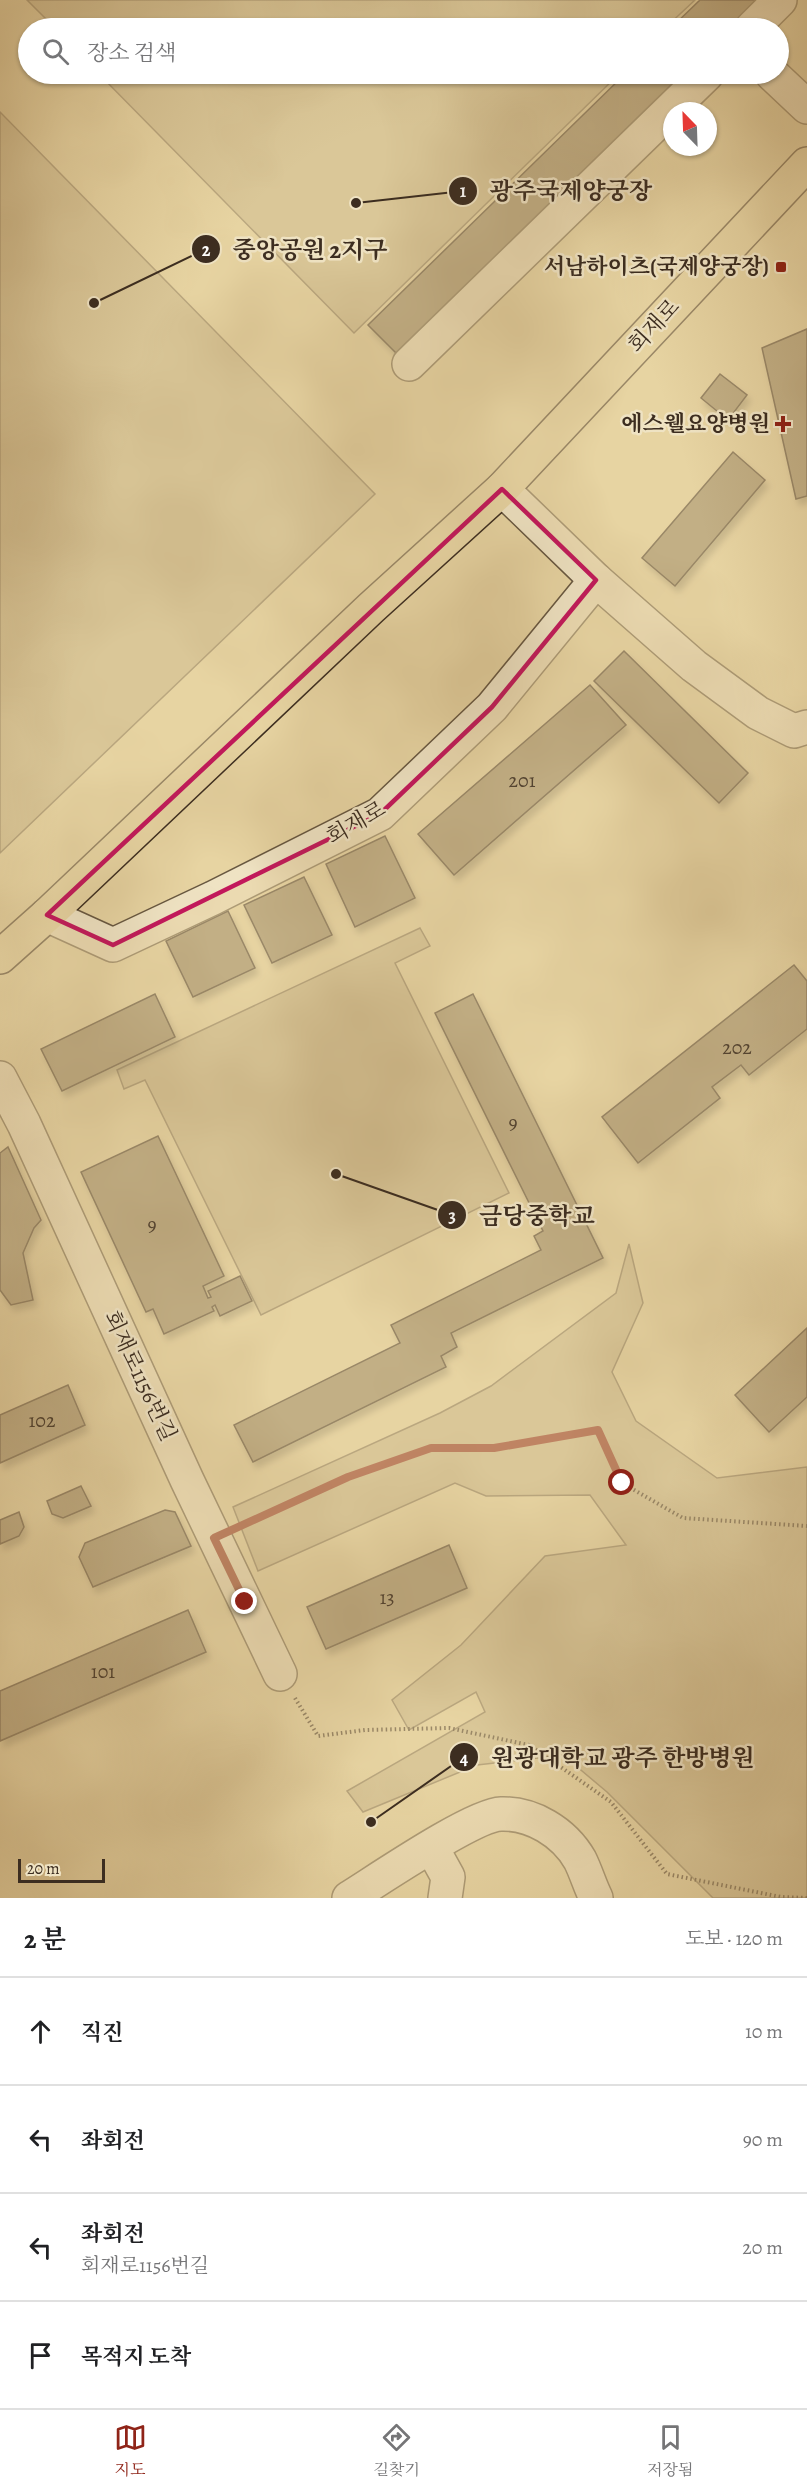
<!DOCTYPE html>
<html lang="ko">
<head>
<meta charset="utf-8">
<style>
  :root { --surface:#fff; --page:#f6f6f6; --text:#202124; --muted:#757577; --line:#e0e0e0; --accent:#8f2418 }
  body { margin:0; font-family:Alegreya,"Noto Serif KR",serif; background:var(--page); color:var(--text) }
  .compass { position:absolute; left:663px; top:102px; width:54px; height:54px; border-radius:50%; background:var(--surface); box-shadow:0 2px 4px #0004; rotate:337deg }
  .scale { position:absolute; left:18px; bottom:15px; width:87px; box-sizing:border-box; padding-left:6px; border:3px solid #3c2d20; border-top:0; font-size:16px; line-height:21px; white-space:nowrap; color:#3c2d20; -webkit-text-stroke:4px #efe3c3; paint-order:stroke }
  .stop { position:absolute; width:18px; height:18px; margin:-14px; border:4px solid #8f2418; border-radius:50%; background:#fff }
  .stop.end { background:#8f2418; border-color:#fff; box-shadow:0 2px 6px #0008 }
  .list { margin:0; padding:0; list-style:none }
  h2 { display:flex; justify-content:space-between; align-items:center; height:78px; margin:0; padding:0 24px; font-size:26px }
  h2 small { font-size:20px; font-weight:400; color:var(--muted) }
  .list li { display:grid; grid-template-columns:39px 1fr auto; gap:18px; align-items:center; box-sizing:border-box; height:108px; padding:0 24px; border-top:2px solid var(--line) }
  .list b { display:block; font-size:22px; white-space:nowrap }
  .list p { margin:0; font-size:20px; white-space:nowrap; color:var(--muted) }
  .list em { font-size:20px; font-style:normal; color:var(--muted) }
  .icon { flex:none; width:33px; height:33px; fill:none; stroke:currentColor; stroke-width:2; stroke-linecap:round; stroke-linejoin:round }
  .map { position:relative; flex:none; width:807px; height:1898px; overflow:hidden }
  .search { position:absolute; background:var(--surface); box-shadow:0 2px 4px #0004; left:18px; right:18px; top:18px; height:66px; display:flex; align-items:center; gap:15px; box-sizing:border-box; padding:0 21px; border-radius:33px; color:var(--muted); font-size:22px }
  .sheet { height:510px; background:var(--surface) }
  nav { display:flex; justify-content:space-around; align-items:center; box-sizing:border-box; height:84px; border-top:2px solid var(--line); background:var(--surface); font-size:16px; color:var(--muted) }
  nav a { display:grid; justify-items:center; gap:3px }
  nav .on { color:var(--accent) }
  .map>svg:first-child { display:block }
  .green { fill:#cab88c; stroke:#837256; stroke-width:1.5 }
  .building { fill:#958464; stroke:#3c2d20; stroke-width:1.5; filter:url(#shadow) }
  .lines { fill:none; stroke-linecap:round; stroke-linejoin:round }
  .minor-casing { stroke:#675740; stroke-width:36 }
  .major-casing { stroke:#3c2d20; stroke-width:36 }
  .path { stroke:#3c2d20; stroke-width:4; stroke-dasharray:1.5 3; stroke-linecap:butt }
  .minor { stroke:#efe3c3; stroke-width:33 }
  .major { stroke:#e7d4a2; stroke-width:33 }
  .route { stroke:#8f2418; stroke-width:8 }
  .marked { fill:none; stroke:#c2185b; stroke-width:4.5; stroke-linejoin:round }
  .poi-dot { fill:#8f2418; stroke:#efe3c3; stroke-width:2 }
  .labels { text-anchor:middle; dominant-baseline:central; stroke-width:5; stroke-linejoin:round; paint-order:stroke }
  .number-label { font-size:20px; fill:#524331 }
  .poi-label { font-size:22px; font-weight:bold; fill:#3c2d20; stroke:#efe3c3; text-anchor:end }
  .street-label { font-size:22px; fill:#3c2d20; stroke:#efe3c3 }
  .leader { fill:none; stroke:#3c2d20; stroke-width:2 }
  .callout-dot { fill:#3c2d20; stroke:#efe3c3; stroke-width:2 }
  .mark-label { font-size:18px; text-anchor:middle; font-weight:bold; fill:#fff }
  .callout-label { font-size:24px; text-anchor:middle; font-weight:bold; fill:#3c2d20; stroke:#efe3c3; stroke-width:5; stroke-linejoin:round; paint-order:stroke }
</style>
</head>
<body>
<div class="map">
<svg width="807" height="1898" viewBox="0 0 807 1898">
  <defs>
    <filter id="shadow"><feDropShadow dx="3.5" dy="6" stdDeviation="3" flood-color="#0004"/></filter>
  </defs>
  <rect width="100%" height="100%" fill="#e7d4a2"/>
  <filter id="stains"><feTurbulence type="fractalNoise" baseFrequency=".00333" numOctaves="4"/><feColorMatrix values="0 0 0 0 .2 0 0 0 0 .09 0 0 0 0 .02 0 0 0 .5 -.17"/></filter>
  <radialGradient id="worn" r=".72"><stop offset=".6" stop-color="#630" stop-opacity="0"/><stop offset="1" stop-color="#630" stop-opacity=".3"/></radialGradient>
  <!-- green -->
  <g class="green">
    <path d="M27,0H695L665,28H55Z"/>
    <path d="M99,74H619L354,333Z"/>
    <path d="M0,112L375,494L0,853Z"/>
    <path d="M420,928L430,946L395,963L509,1193L261,1315L145,1080L124,1089L117,1070Z"/>
    <path d="M629,1244L643,1303L612,1372L636,1421L717,1478L807,1467V1898H713L607,1792L563,1755L477,1765L363,1812L347,1791L485,1712L476,1692L409,1730L392,1700L461,1645L545,1556L626,1545L590,1495L486,1496L455,1483L258,1571L233,1507L440,1413L491,1386L616,1293Z"/>
  </g>
  <!-- building -->
  <g class="building">
    <path d="M700,0H765L736,28H671Z"/>
    <path d="M625,74H690L400,357L368,325Z"/>
    <path d="M807,329V496L796,499L762,348Z"/>
    <path d="M720,374L747,395L728,420L701,398Z"/>
    <path d="M733,452L765,480L675,586L642,558Z"/>
    <path d="M624,651L748,773L719,803L594,681Z"/>
    <path d="M590,685L626,725L454,875L418,834Z"/>
    <path d="M385,836L415,898L355,927L326,864Z"/>
    <path d="M304,877L332,935L272,963L244,905Z"/>
    <path d="M228,911L255,968L193,997L166,941Z"/>
    <path d="M794,965L807,981V1029L749,1075L741,1065L712,1087L720,1098L638,1163L602,1117Z"/>
    <path d="M155,994L175,1037L62,1091L41,1049Z"/>
    <path d="M473,994L603,1258L451,1333L457,1347L441,1356L446,1367L253,1462L234,1425L400,1343L391,1325L541,1250L534,1236L543,1231L435,1013Z"/>
    <path d="M158,1136L224,1276L203,1286L208,1298L211,1297L208,1291L240,1276L252,1301L220,1316L215,1305L212,1307L214,1311L164,1334L153,1309L146,1312L81,1172Z"/>
    <path d="M8,1147L41,1220L34,1228L23,1253L33,1300L11,1305L0,1290V1153Z"/>
    <path d="M807,1328V1397L769,1432L735,1395Z"/>
    <path d="M68,1385L85,1425L0,1463V1415Z"/>
    <path d="M81,1486L91,1506L63,1518L52,1514L47,1501Z"/>
    <path d="M165,1510L175,1512L191,1546L93,1587L79,1557L85,1543Z"/>
    <path d="M19,1512L24,1527L19,1536L0,1544V1520Z"/>
    <path d="M449,1545L467,1588L326,1649L307,1607Z"/>
    <path d="M188,1610L206,1652L0,1741V1691Z"/>
  </g>
  <g class="lines">
    <!-- minor casing -->
    <g class="minor-casing">
      <g id="minor">
        <path d="M752,28L780,0"/>
        <path d="M772,74L807,107"/>
        <path d="M409,364L707,74"/>
        <path d="M502,489L596,580L694,666L758,713L794,731L807,727"/>
        <path d="M47,915L113,945L213,898L380,814L492,707L596,580"/>
        <path d="M0,1078L24,1124L187,1480L280,1674"/>
        <path d="M432,1848L448,1877L445,1898"/>
        <path d="M349,1898C378,1880 473,1815 501,1814C532,1813 564,1832 580,1860C586,1872 590,1886 596,1898"/>
      </g>
    </g>
    <!-- major casing -->
    <g class="major-casing">
      <path id="major" d="M0,957L47,915L371,608L502,489L807,164"/>
    </g>
    <!-- path -->
    <g class="path">
      <path d="M241,1525L348,1477L431,1448H494L598,1430L622,1483L683,1518L807,1526"/>
      <path d="M295,1698L318,1736L365,1730L449,1728L529,1745L611,1802L667,1874L781,1897L807,1898"/>
    </g>
    <!-- minor -->
    <use href="#minor" class="minor"/>
    <!-- major -->
    <use href="#major" class="major"/>
  </g>
  <g class="lines">
    <!-- route -->
    <path class="route" d="M245,1602L214,1538L348,1477L431,1448H494L598,1430L622,1483"/>
  </g>
  <!-- marked area -->
  <path d="M0 0H807V1898H0ZM502,489L596,580L492,707L380,814L113,945L47,915Z" fill="#e7d4a2" fill-opacity=".55" fill-rule="evenodd"/>
  <path class="marked" d="M502,489L596,580L492,707L380,814L113,945L47,915Z"/>
  <!-- markers -->
  <g class="poi-dot">
    <rect x="775" y="261" width="12" height="12" rx="3"/>
    <path d="M780 415h6v6h6v6h-6v6h-6v-6h-6v-6h6z"/>
  </g>
  <g class="labels">
    <!-- number labels -->
    <g class="number-label">
      <text x="522" y="780">201</text>
      <text x="737" y="1047">202</text>
      <text x="513" y="1122">9</text>
      <text x="152" y="1224">9</text>
      <text x="42" y="1420">102</text>
      <text x="387" y="1597">13</text>
      <text x="103" y="1671">101</text>
    </g>
    <!-- poi labels -->
    <g class="poi-label">
      <text x="769" y="267">서남하이츠(국제양궁장)</text>
      <text x="770" y="424">에스웰요양병원</text>
    </g>
    <!-- street labels -->
    <g class="street-label">
      <text transform="translate(654 326) rotate(-47)">회재로</text>
      <text transform="translate(356 823) rotate(-30)">회재로</text>
      <text transform="translate(140 1376) rotate(65)">회재로1156번길</text>
    </g>
  </g>
  <!-- callouts -->
  <path class="leader" d="M356 203L463 191M94 303L206 249M336 1174L452 1215M371 1822L464 1757"/>
  <g class="callout-dot">
    <circle cx="356" cy="203" r="6"/>
    <circle cx="94" cy="303" r="6"/>
    <circle cx="336" cy="1174" r="6"/>
    <circle cx="371" cy="1822" r="6"/>
    <circle cx="463" cy="191" r="15"/>
    <circle cx="206" cy="249" r="15"/>
    <circle cx="452" cy="1215" r="15"/>
    <circle cx="464" cy="1757" r="15"/>
  </g>
  <g class="mark-label">
    <text x="463" y="197">1</text>
    <text x="206" y="256">2</text>
    <text x="452" y="1222">3</text>
    <text x="464" y="1764">4</text>
  </g>
  <g class="callout-label">
    <text x="571" y="199">광주국제양궁장</text>
    <text x="310" y="258">중앙공원 2지구</text>
    <text x="537" y="1224">금당중학교</text>
    <text x="623" y="1766">원광대학교 광주 한방병원</text>
  </g>
  <rect width="100%" height="100%" filter="url(#stains)"/>
  <rect width="100%" height="100%" fill="url(#worn)"/>
</svg>
<svg class="compass" viewBox="-18 -18 36 36"><path d="M0-13l5 13h-10z" fill="#e53935"/><path d="M0 13l5-13h-10z" fill="#757577"/></svg>
<div class="scale">20 m</div>
<div class="stop" style="left:622px;top:1483px"></div>
<div class="stop end" style="left:245px;top:1602px"></div>
<div class="search"><svg class="icon" aria-label="search" viewBox="0 0 24 24"><circle cx="10" cy="10" r="6"/><path d="M15 15l6 6"/></svg>장소 검색</div>
</div>
<section class="sheet">
<h2>2 분<small>도보 · 120 m</small></h2>
<ul class="list">
<li><svg class="icon" aria-label="ahead" viewBox="0 0 24 24"><path d="M12 20V5M6 11l6-6 6 6"/></svg><div><b>직진</b></div><em>10 m</em></li>
<li><svg class="icon" aria-label="left" viewBox="0 0 24 24"><path d="M17 20v-9H6M10 6l-5 5 5 5"/></svg><div><b>좌회전</b></div><em>90 m</em></li>
<li><svg class="icon" aria-label="left" viewBox="0 0 24 24"><path d="M17 20v-9H6M10 6l-5 5 5 5"/></svg><div><b>좌회전</b><p>회재로1156번길</p></div><em>20 m</em></li>
<li><svg class="icon" aria-label="arrive" viewBox="0 0 24 24"><path d="M6 21V4h12l-3 4 3 4H6"/></svg><div><b>목적지 도착</b></div></li>
</ul>
</section>
<nav>
<a class="on"><svg class="icon" aria-label="map" viewBox="0 0 24 24"><path d="M3 6l6-2 6 2 6-2v14l-6 2-6-2-6 2zM9 4v14M15 6v14"/></svg>지도</a>
<a><svg class="icon" aria-label="directions" viewBox="0 0 24 24"><path d="M12 3l9 9-9 9-9-9zM9 14v-3h6M13 9l2 2-2 2"/></svg>길찾기</a>
<a><svg class="icon" aria-label="saved" viewBox="0 0 24 24"><path d="M7 4h10v16l-5-4-5 4z"/></svg>저장됨</a>
</nav>
</body>
</html>
